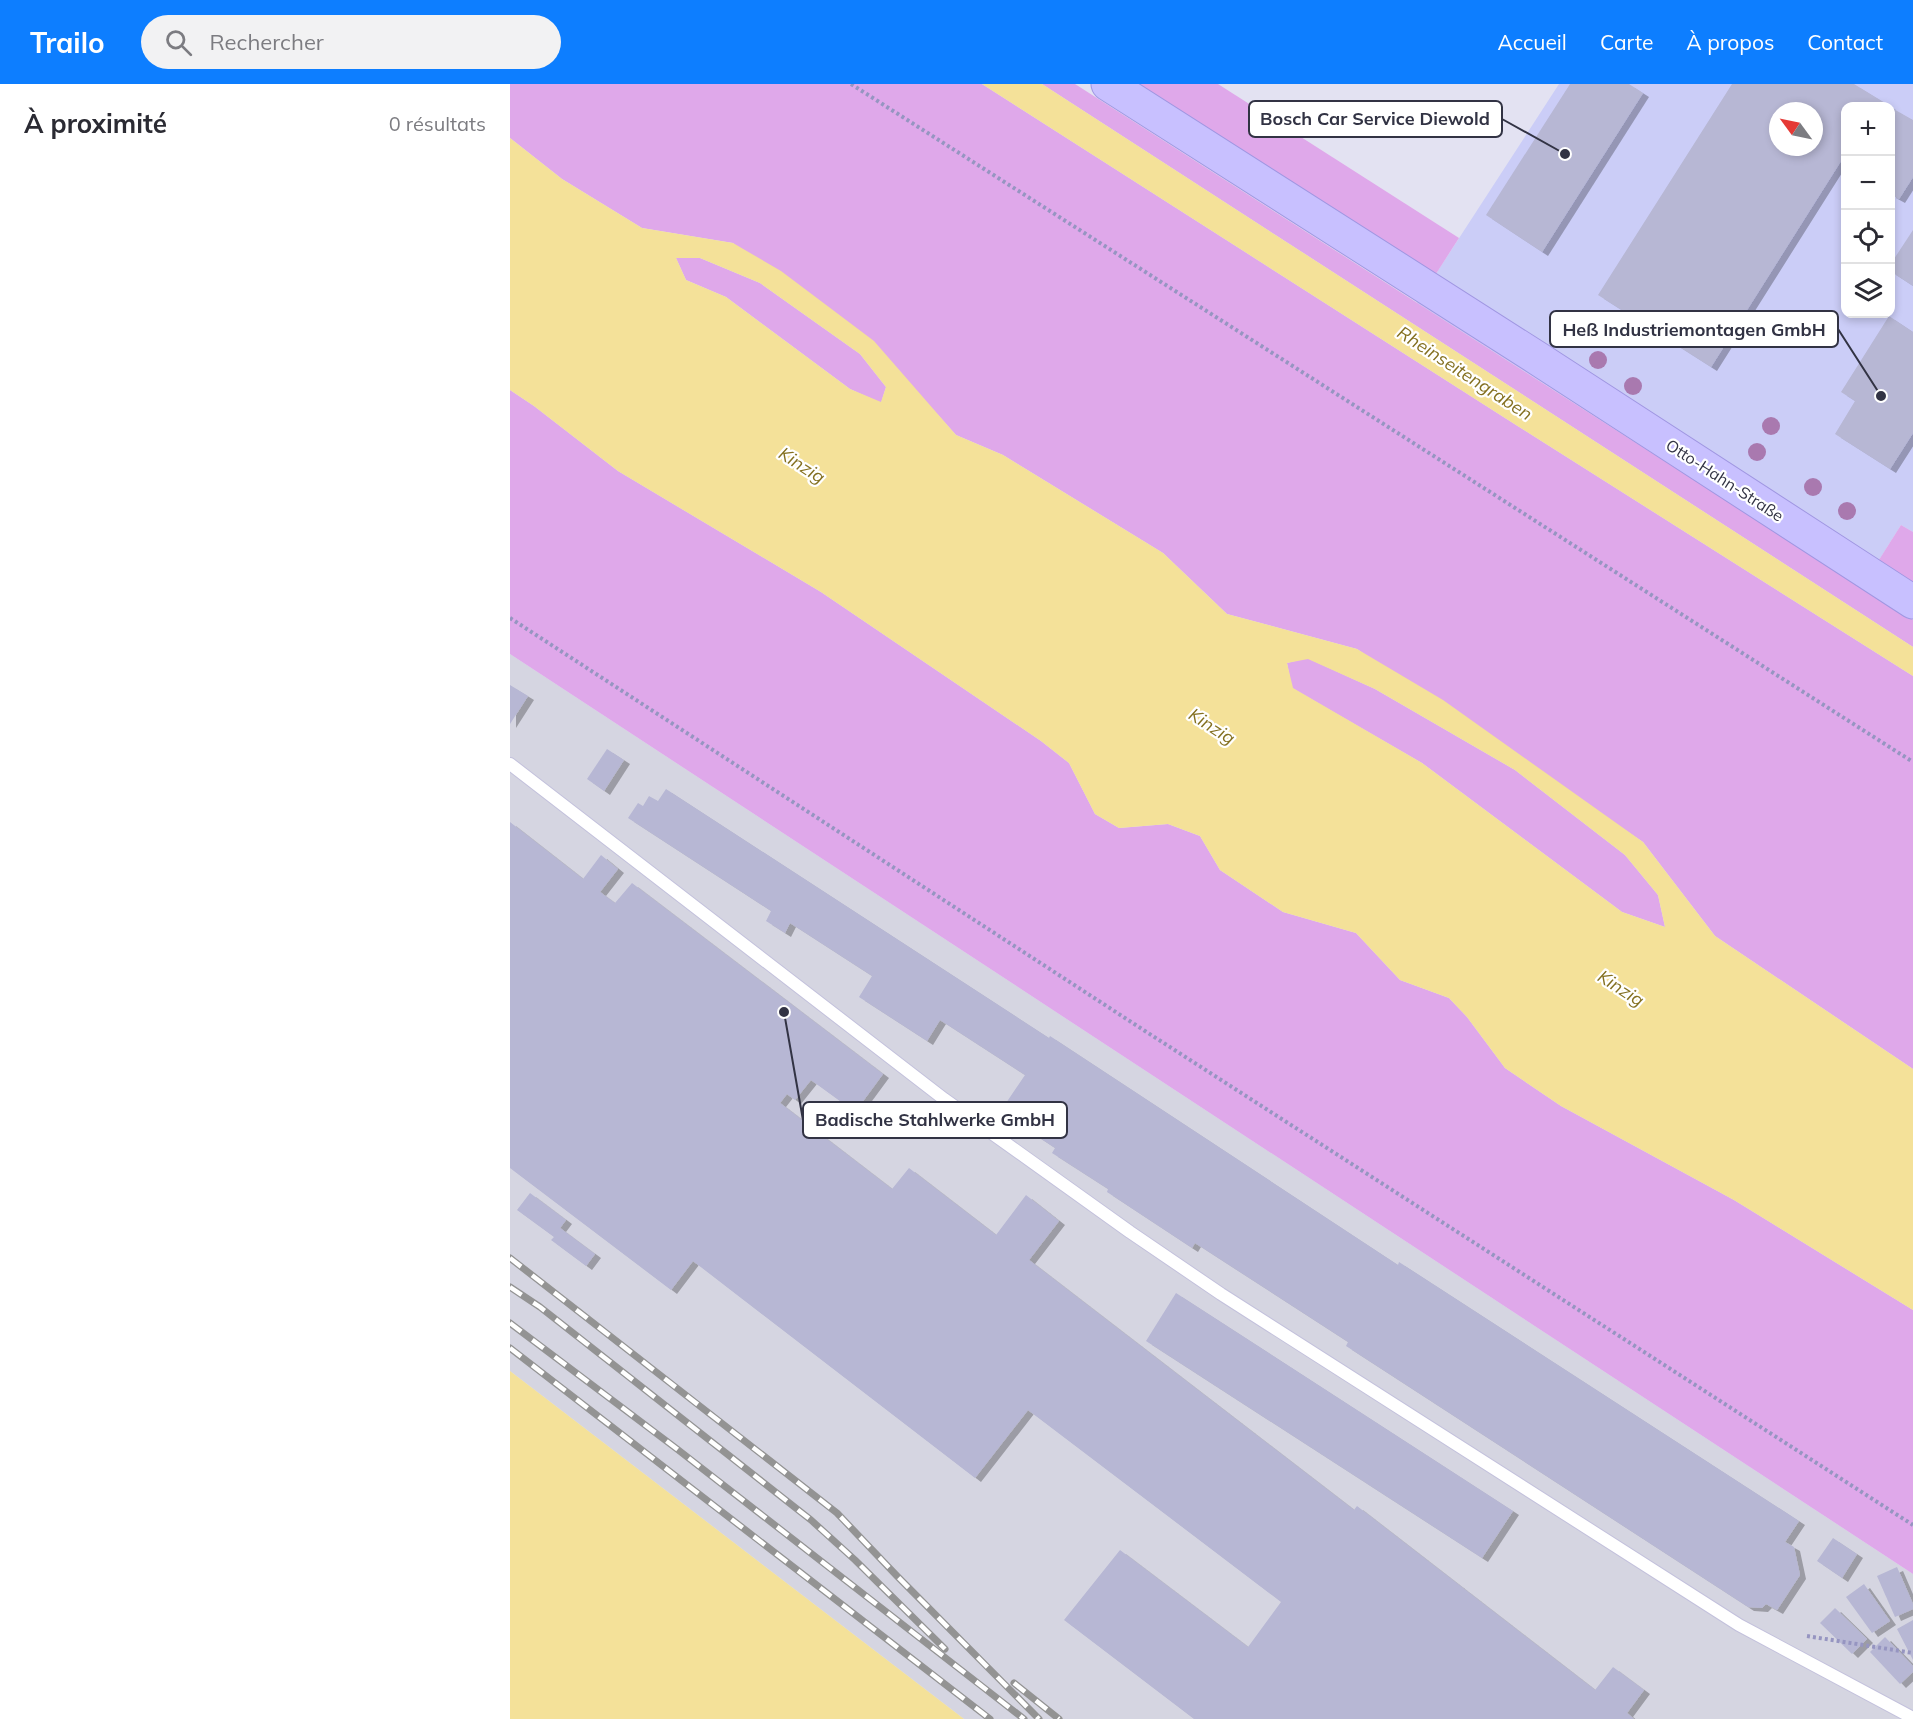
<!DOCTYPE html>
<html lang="fr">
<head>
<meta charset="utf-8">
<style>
  :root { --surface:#fff; --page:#f2f2f3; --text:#2b2b33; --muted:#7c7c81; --line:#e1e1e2; --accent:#0d7eff }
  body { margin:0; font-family:Mulish,sans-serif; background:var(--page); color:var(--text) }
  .controls { position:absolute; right:18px; top:18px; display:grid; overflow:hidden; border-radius:12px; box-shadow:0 3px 9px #0003 }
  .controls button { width:54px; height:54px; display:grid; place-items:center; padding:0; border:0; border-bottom:2px solid var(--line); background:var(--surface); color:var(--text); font:30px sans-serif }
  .compass { position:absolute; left:1259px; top:18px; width:54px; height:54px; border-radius:50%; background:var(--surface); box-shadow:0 3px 9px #0003; rotate:303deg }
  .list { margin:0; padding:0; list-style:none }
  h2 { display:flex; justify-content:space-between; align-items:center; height:78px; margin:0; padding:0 24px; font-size:26px }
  h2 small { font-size:20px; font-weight:400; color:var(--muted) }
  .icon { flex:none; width:33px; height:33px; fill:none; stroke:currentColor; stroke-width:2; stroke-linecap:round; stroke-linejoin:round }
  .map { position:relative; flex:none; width:1403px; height:1635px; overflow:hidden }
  header { display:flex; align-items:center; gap:36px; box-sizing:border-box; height:84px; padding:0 30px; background:var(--accent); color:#fff }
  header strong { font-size:28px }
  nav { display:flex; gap:33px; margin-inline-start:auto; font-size:21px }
  .search { width:420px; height:54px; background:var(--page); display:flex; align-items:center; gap:15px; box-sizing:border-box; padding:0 21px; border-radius:33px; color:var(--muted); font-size:22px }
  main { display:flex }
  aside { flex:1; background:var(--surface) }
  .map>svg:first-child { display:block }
  .commercial { fill:#cbcdf7; fill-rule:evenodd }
  .industrial { fill:#d5d5e1 }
  .green { fill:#dfa8ea }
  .water { fill:#f4e199; fill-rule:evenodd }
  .building { fill:#b7b7d4; fill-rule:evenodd; filter:url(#shadow) }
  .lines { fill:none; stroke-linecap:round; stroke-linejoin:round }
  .lane-casing { stroke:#c3c1dc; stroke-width:14 }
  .secondary-casing { stroke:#a097e2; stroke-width:35 }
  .path { stroke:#9695c1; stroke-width:4; stroke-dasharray:3 3; stroke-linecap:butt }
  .lane { stroke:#fff; stroke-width:12 }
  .secondary { stroke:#c8c0ff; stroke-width:33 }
  .rail-casing { stroke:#939393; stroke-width:7 }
  .rail { stroke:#fff; stroke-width:4.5; stroke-dasharray:14; stroke-linecap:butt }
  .tree { fill:#a979af }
  .labels { text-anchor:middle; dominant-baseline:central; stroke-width:4.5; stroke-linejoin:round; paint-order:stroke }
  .street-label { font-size:16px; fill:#323344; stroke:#fff }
  .water-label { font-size:18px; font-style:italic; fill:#847020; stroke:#fff }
  .leader { fill:none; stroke:#323344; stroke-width:2 }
  .callout-dot { fill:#323344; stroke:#fff; stroke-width:2 }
  .callout { fill:#fff; stroke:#323344; stroke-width:2 }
  .callout-label { font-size:18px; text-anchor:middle; font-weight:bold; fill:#323344 }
</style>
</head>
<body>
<header>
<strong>Trailo</strong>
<div class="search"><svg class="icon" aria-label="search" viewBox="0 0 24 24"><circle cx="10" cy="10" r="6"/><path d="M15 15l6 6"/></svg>Rechercher</div>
<nav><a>Accueil</a><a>Carte</a><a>À propos</a><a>Contact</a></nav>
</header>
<main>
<aside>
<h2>À proximité<small>0 résultats</small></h2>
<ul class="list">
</ul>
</aside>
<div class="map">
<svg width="1403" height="1635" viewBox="0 0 1403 1635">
  <defs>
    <filter id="shadow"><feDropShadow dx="6" dy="4" stdDeviation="0" flood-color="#0004"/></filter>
  </defs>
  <rect width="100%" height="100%" fill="#e3e2f2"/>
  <!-- commercial -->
  <path class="commercial" d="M1049,0H1403V448L1391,441L1352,503L907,219ZM1336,22H1380V230H1336ZM1268,27H1304V63H1268Z"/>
  <!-- industrial -->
  <path class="industrial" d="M0,570L1403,1490V1635H454L0,1287Z"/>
  <!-- green -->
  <g class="green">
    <path d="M0,0H472L1006,341L1403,592V985L1205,852L1133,758L847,565L717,530L653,469L493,371L446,351L428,331L223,159L132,144L52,95L0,54Z"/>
    <path d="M532,0H565L1403,536V563Z"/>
    <path d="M624,0H708L949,154L924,193Z"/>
    <path d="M166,174H190L250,199L350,270L376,303L371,319L340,305L216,213L176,196Z"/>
    <path d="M0,306L24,322L108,387L311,508L531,657L559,679L585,730L609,744L658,740L690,752L710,786L773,828L846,849L890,896L939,914L957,933L995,984L1051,1022L1224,1116L1403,1226V1490L0,570Z"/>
    <path d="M1391,441L1403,448V502L1367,479Z"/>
    <path d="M797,574L865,605L1005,686L1115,771L1148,811L1155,843L1112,828L912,679L782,604L777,579Z"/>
  </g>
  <!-- water -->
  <g class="water">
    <path d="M472,0H532L1403,563V592L1006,341Z"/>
    <path d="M0,54L52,95L132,144L223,159L271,187L364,257L446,351L493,371L653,469L717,530L847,565L933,616L1133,758L1205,852L1403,985V1226L1224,1116L1051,1022L995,984L957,933L939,914L890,896L846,849L773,828L710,786L690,752L658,740L609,744L585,730L559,679L531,657L311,508L108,387L24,322L0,306ZM166,174H190L250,199L350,270L376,303L371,318L340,305L216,213L176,196ZM798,575L865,605L1005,686L1115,771L1148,811L1155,843L1112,828L912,679L783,604L777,579Z"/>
    <path d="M0,1287L454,1635H0Z"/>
  </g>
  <!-- building -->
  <g class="building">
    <path d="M1060,0H1119L1133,9L1032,168L976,131Z"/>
    <path d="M1222,0H1344L1380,22H1336V80L1331,77L1201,283L1088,211ZM1268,27H1304V63H1268Z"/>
    <path d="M1380,23L1403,36V93L1389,115L1380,110Z"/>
    <path d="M1403,146V202L1380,187V181Z"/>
    <path d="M1379,232L1403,248V349L1380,385L1325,350L1345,317L1331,308Z"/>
    <path d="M0,601L18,612L0,640Z"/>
    <path d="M97,665L114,676L94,707L77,695Z"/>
    <path d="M156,705L539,954L540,952L888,1181L889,1178L1289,1437L1275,1458L1284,1463L1290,1491L1267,1526L1256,1520L1252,1524L1238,1523L836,1262L838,1258L685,1159L682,1164L597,1108L598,1105L542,1069L545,1064L490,1028L515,991L430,936L417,957L349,913L362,892L280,839L275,849L256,837L261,827L118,734L128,719L133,722L139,712L148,717Z"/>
    <path d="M0,738L73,795L91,771L108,785L90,808L105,819L122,799L373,990L345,1028L301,996L285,1016L277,1010L270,1019L382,1105L399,1084L486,1151L516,1111L549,1137L519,1176L844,1426L847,1422L1085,1606L1103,1583L1134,1606L1117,1629L1124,1635H684L554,1536L610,1466L738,1563L771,1518L518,1326L465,1394L183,1177L161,1206L0,1084Z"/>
    <path d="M20,1109L56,1136L50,1144L85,1170L76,1182L41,1156L44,1153L7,1126Z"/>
    <path d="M666,1209L1003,1427L972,1474L636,1257Z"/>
    <path d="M1323,1454L1347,1470L1332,1494L1307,1477Z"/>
    <path d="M1387,1483L1403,1520V1525L1385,1533L1367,1492Z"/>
    <path d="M1354,1500L1380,1537L1362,1549L1336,1513Z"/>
    <path d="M1325,1524L1357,1555L1342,1570L1310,1539Z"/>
    <path d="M1403,1536V1576L1387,1545Z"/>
    <path d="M1375,1553L1403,1582V1588L1390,1600L1360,1568Z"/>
  </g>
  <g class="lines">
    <!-- lane casing -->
    <g class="lane-casing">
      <path id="lane" d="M0,680L434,1015L620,1148L711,1210L1229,1541L1403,1634"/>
    </g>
    <!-- secondary casing -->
    <g class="secondary-casing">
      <path id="secondary" d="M598,0L1027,274L1403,518"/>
    </g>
    <!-- path -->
    <g class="path">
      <path d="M341,0L1403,678"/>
      <path d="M0,534L635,947L1403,1441"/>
      <path d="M1297,1552L1403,1569"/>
    </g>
    <!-- lane -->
    <use href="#lane" class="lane"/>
    <!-- secondary -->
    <use href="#secondary" class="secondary"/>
    <!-- rail casing -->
    <g class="rail-casing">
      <g id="rail">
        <path d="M0,1174L327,1429L387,1492L529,1635"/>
        <path d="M0,1203L30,1223L301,1436L345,1476L435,1565"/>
        <path d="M0,1239L167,1365L514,1635"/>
        <path d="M0,1264L480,1635"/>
        <path d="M504,1599L549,1635"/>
      </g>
    </g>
    <!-- rail -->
    <use href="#rail" class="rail"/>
  </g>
  <!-- trees -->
  <g class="tree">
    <circle cx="1051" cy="255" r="9"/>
    <circle cx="1088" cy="276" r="9"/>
    <circle cx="1123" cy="302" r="9"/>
    <circle cx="1261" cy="342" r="9"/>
    <circle cx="1247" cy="368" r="9"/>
    <circle cx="1303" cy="403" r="9"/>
    <circle cx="1337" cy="427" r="9"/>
  </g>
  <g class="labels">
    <!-- street labels -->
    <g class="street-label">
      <text transform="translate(1215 396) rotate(33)">Otto-Hahn-Straße</text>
    </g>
    <!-- water labels -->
    <g class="water-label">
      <text transform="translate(955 289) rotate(33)">Rheinseitengraben</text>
      <text transform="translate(292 381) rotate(33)">Kinzig</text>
      <text transform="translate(702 642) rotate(33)">Kinzig</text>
      <text transform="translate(1111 904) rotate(33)">Kinzig</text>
    </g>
  </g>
  <!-- callouts -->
  <path class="leader" d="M1055 70L992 35M1371 312L1328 245M274 928L293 1036"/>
  <g class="callout-dot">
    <circle cx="1055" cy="70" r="6"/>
    <circle cx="1371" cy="312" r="6"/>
    <circle cx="274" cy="928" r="6"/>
  </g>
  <g class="callout">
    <rect x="739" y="17" width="253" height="36" rx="6"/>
    <rect x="1040" y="227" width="288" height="36" rx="6"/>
    <rect x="293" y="1018" width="264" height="36" rx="6"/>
  </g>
  <g class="callout-label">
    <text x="865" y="41">Bosch Car Service Diewold</text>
    <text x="1184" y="252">Heß Industriemontagen GmbH</text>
    <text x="425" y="1042">Badische Stahlwerke GmbH</text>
  </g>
</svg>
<div class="controls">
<button>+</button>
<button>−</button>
<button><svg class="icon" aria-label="locate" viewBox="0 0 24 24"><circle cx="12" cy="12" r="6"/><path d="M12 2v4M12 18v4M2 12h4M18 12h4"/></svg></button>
<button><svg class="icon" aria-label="layers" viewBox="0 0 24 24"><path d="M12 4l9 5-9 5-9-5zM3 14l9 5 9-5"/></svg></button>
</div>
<svg class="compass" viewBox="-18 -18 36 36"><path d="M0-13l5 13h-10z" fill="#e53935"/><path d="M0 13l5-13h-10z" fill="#7c7c81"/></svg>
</div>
</main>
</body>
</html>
